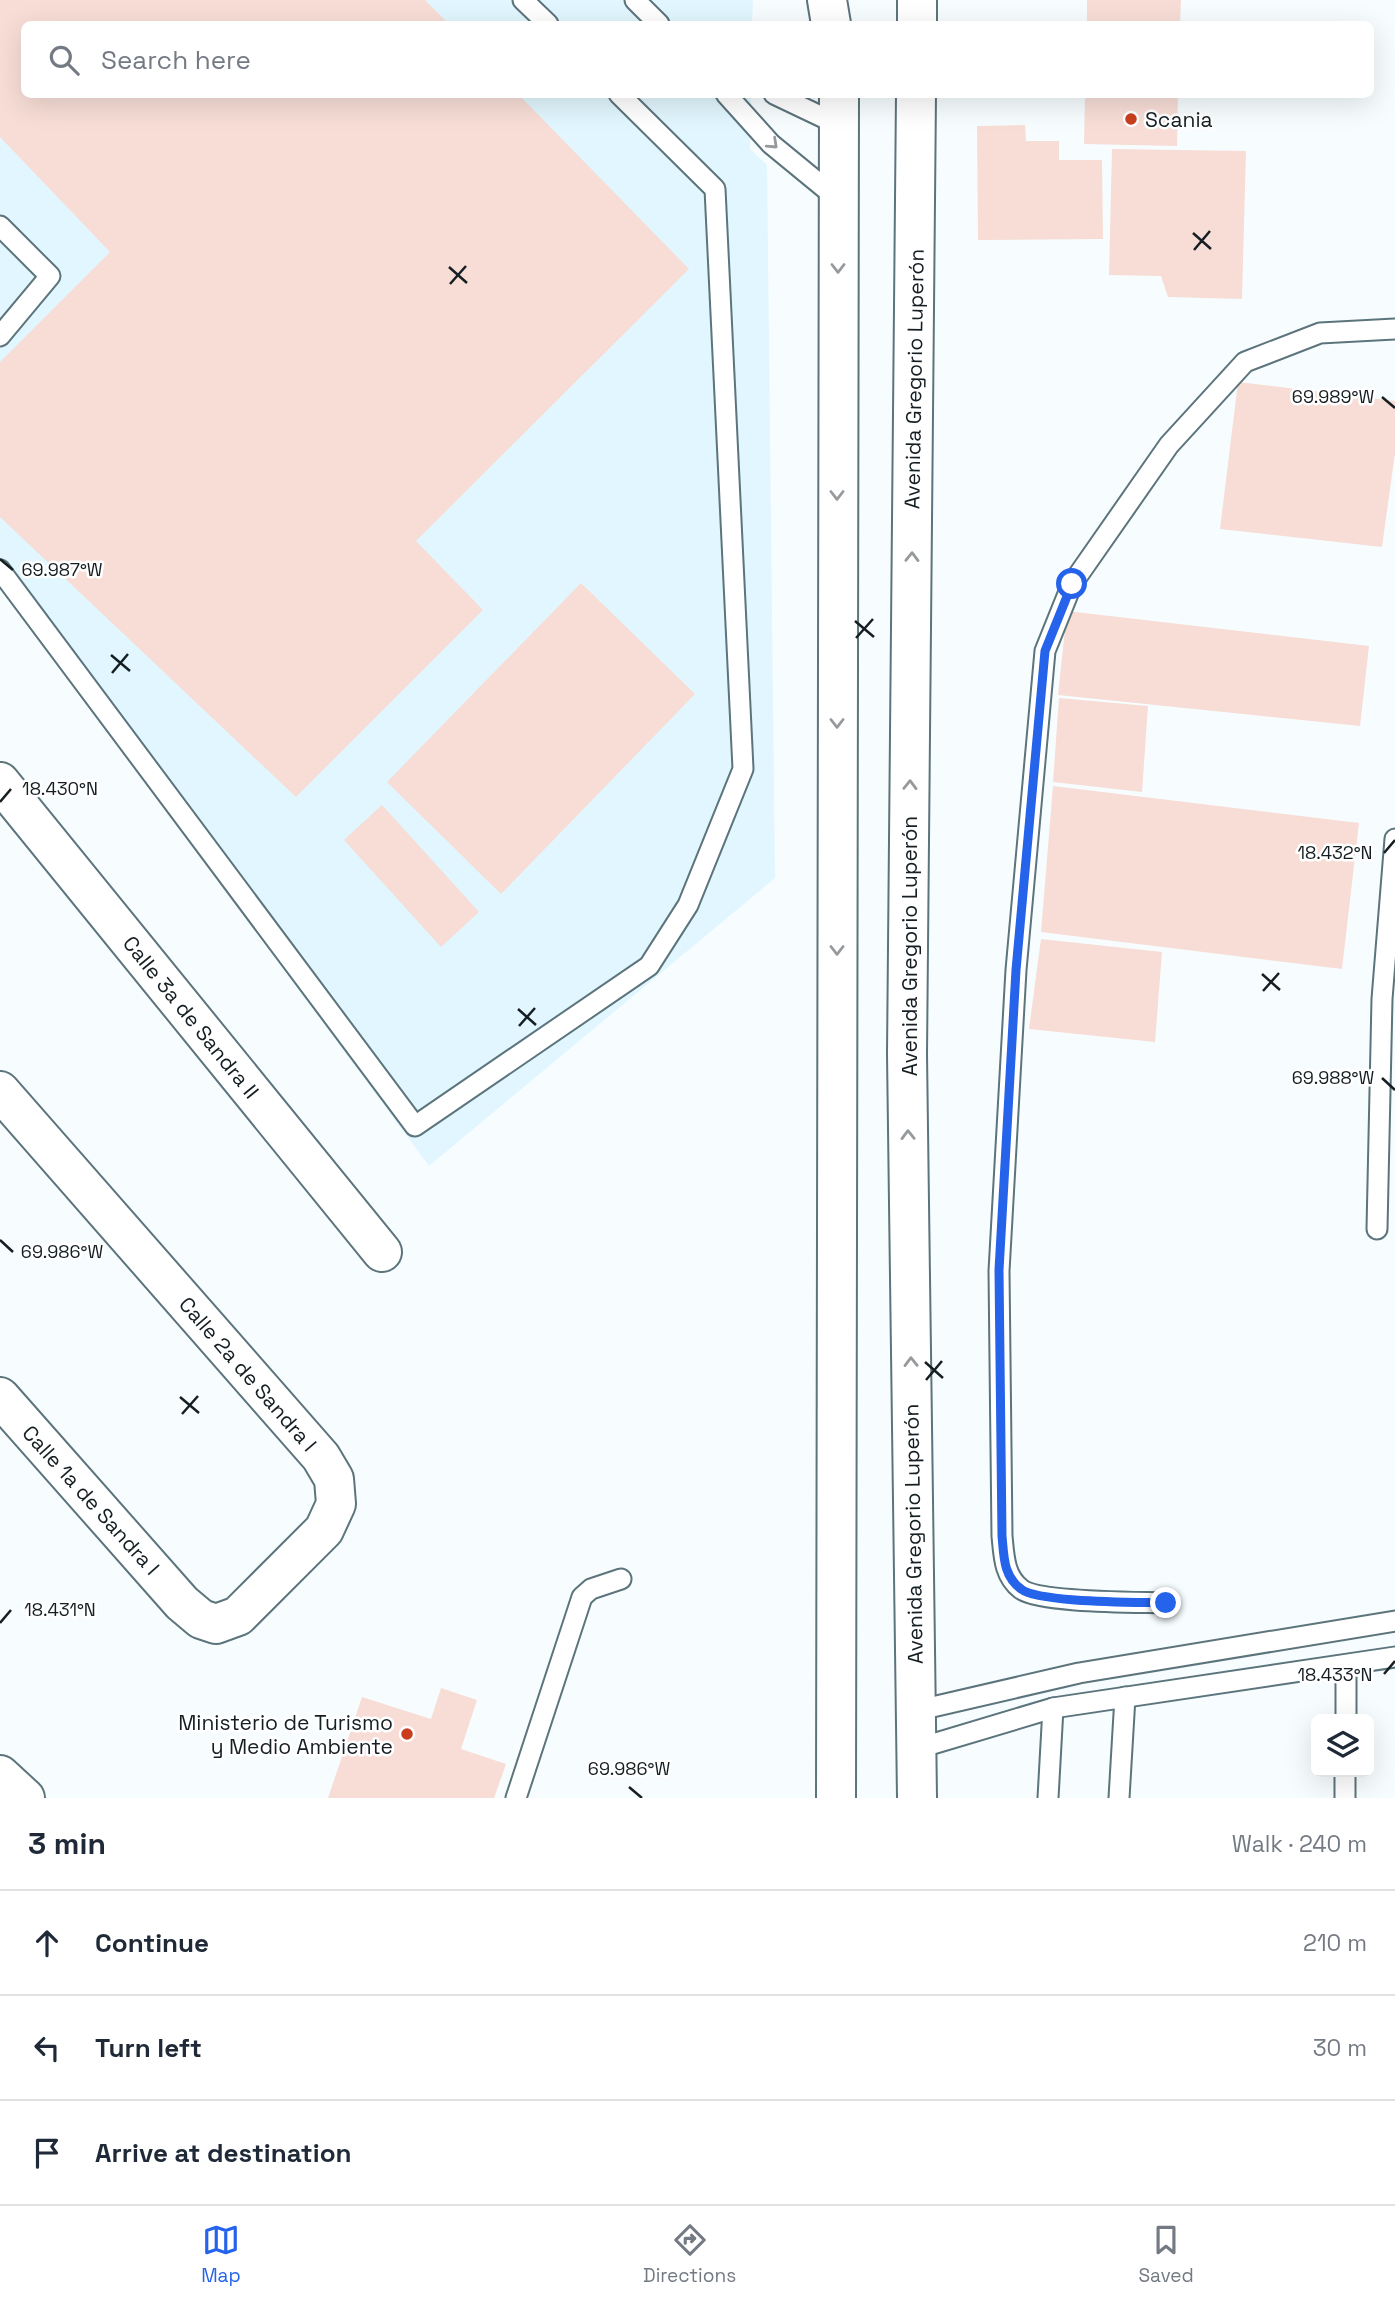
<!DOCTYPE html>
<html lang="en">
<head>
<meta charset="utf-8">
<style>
  :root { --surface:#fff; --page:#f2f2f3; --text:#1f2937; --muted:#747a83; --line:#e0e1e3; --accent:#2563eb }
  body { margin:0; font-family:"Space Grotesk",sans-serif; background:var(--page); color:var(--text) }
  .controls { position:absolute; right:21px; bottom:21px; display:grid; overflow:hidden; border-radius:10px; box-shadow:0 7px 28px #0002 }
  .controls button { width:63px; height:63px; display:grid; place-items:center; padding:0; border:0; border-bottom:2px solid var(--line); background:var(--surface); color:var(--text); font:35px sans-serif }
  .stop { position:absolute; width:21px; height:21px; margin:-16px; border:5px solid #2563eb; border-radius:50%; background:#fff }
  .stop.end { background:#2563eb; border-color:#fff; box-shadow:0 2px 7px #0008 }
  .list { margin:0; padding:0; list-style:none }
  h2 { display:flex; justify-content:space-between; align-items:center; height:91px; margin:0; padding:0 28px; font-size:30px }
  h2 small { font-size:23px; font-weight:400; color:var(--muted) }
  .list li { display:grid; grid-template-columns:46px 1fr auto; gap:21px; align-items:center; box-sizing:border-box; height:105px; padding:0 28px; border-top:2px solid var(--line) }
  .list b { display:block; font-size:26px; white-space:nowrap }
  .list em { font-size:23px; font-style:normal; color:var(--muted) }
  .icon { flex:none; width:38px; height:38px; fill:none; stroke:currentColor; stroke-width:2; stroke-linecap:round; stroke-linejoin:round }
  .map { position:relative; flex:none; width:1395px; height:1798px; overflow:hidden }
  .search { position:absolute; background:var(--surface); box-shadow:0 7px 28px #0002; left:21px; right:21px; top:21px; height:77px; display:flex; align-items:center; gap:18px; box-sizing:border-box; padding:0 24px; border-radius:10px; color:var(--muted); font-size:26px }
  .sheet { height:406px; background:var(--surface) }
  nav { display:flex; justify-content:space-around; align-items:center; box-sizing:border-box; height:98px; border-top:2px solid var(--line); background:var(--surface); font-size:19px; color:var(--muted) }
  nav a { display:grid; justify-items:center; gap:4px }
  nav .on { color:var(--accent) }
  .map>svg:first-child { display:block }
  .built { fill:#e1f6fe }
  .building { fill:#f7ddd6 }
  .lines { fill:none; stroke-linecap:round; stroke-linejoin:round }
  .lane-casing { stroke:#5c747c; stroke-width:23 }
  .street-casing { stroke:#5c747c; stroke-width:42 }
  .primary-casing { stroke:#5c747c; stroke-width:42 }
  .lane { stroke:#fff; stroke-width:19 }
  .street { stroke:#fff; stroke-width:38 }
  .primary { stroke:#fff; stroke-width:38 }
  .oneway { stroke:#969a9c }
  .route { stroke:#2563eb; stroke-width:9 }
  .ticks { fill:none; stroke:#151e22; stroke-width:2.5 }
  .poi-dot { fill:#c93f1e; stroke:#fff; stroke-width:2.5 }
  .labels { text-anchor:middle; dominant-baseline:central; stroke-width:5; stroke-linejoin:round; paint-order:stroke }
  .poi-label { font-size:21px; fill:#151e22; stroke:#fff; text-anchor:start }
  .street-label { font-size:21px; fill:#151e22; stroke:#fff }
  .ticks-label { font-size:18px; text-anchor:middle; fill:#151e22; stroke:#fff; stroke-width:5; stroke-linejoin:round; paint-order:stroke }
</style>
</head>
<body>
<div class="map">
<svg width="1395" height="1798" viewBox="0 0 1395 1798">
  <rect width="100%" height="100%" fill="#f7fdff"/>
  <!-- built -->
  <path class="built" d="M0,0H753L752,24H24V94L751,95L750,149L767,165L775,878L429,1166L0,586Z"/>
  <!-- building -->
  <g class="building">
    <path d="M0,0H425L449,24H24V94H518L689,269L416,541L483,610L296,797L0,517V362L110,252L0,137Z"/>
    <path d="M1087,0H1181L1180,24H1087Z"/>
    <path d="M1085,94H1178L1177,146L1084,144Z"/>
    <path d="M1025,125L1026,141H1059V160H1102L1103,239L978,240L977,126Z"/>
    <path d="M1112,149L1246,151L1242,299L1168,297L1161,276L1109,275Z"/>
    <path d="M1238,382L1395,401V453L1382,547L1220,529Z"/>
    <path d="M581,583L695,694L501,894L387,782Z"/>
    <path d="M1067,611L1369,646L1360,726L1058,695Z"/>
    <path d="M1059,698L1148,706L1142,792L1053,782Z"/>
    <path d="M1053,786L1359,823L1342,969L1041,932Z"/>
    <path d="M382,805L479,912L441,947L344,840Z"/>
    <path d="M1041,939L1162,952L1155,1042L1029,1029Z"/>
    <path d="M441,1688L477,1700L461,1749L506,1764L494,1798H328L362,1697L431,1719Z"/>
  </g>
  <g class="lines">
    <!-- lane casing -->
    <g class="lane-casing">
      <g id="lane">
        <path d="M523,0L548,24"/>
        <path d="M635,0L659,24"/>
        <path d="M726,94L771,144L838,199"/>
        <path d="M774,94L839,125"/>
        <path d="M0,226L50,276L0,336"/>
        <path d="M0,570L415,1126L649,966L688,905L743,769L715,189L619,94"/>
        <path d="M1377,1229L1382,999L1395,839"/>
        <path d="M1166,1603C1139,1602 1039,1603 1021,1589C1004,1576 1004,1556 1002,1536L999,1271L1016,970L1045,651L1072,584L1169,445L1245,362L1320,333L1395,329"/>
        <path d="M915,1711L1079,1673L1395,1621"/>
        <path d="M1346,1719V1666"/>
        <path d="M916,1749L1053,1708L1395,1657"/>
        <path d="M516,1798L582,1597L591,1589L621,1579"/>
        <path d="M1048,1798L1053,1708"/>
        <path d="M1119,1798L1125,1697"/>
        <path d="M1345,1798V1772"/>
      </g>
    </g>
    <!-- street casing -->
    <g class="street-casing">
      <g id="street">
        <path d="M0,782L382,1252"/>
        <path d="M0,1091L321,1457L334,1479L336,1504L324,1530L238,1616L216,1624L201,1619L182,1603L0,1397"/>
        <path d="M0,1775L25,1798"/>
      </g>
    </g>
    <!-- primary casing -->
    <g class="primary-casing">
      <g id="primary">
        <path d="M827,0L831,24"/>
        <path d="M917,24V0"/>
        <path d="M916,94L907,1054L917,1798"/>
        <path d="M836,1798L839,94"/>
      </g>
    </g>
    <!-- lane -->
    <use href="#lane" class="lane"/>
    <!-- street -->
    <use href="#street" class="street"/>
    <!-- primary -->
    <use href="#primary" class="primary"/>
  </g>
  <!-- one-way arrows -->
  <defs><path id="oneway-chevron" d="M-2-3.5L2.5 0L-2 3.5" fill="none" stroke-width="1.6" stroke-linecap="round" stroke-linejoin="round" transform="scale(1.75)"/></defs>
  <g class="oneway">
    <use href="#oneway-chevron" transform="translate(773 144) rotate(43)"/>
    <use href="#oneway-chevron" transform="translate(838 268) rotate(90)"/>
    <use href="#oneway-chevron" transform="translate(837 495) rotate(90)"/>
    <use href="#oneway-chevron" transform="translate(912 557) rotate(-89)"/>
    <use href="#oneway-chevron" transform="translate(837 723) rotate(90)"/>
    <use href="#oneway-chevron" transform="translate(910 785) rotate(-89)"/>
    <use href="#oneway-chevron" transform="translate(837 950) rotate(90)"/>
    <use href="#oneway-chevron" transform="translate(908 1135) rotate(-91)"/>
    <use href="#oneway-chevron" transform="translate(911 1362) rotate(-91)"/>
  </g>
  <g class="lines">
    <!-- route -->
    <path class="route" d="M1072,584L1045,651L1016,970L999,1270L1002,1536C1004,1556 1003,1576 1021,1589C1039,1603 1139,1602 1166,1603"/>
  </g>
  <!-- ticks -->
  <path class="ticks" d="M1193,233L1211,249M1194,250L1210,231M449,267L467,283M450,284L466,266M1382,397L1395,408M0,559L13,570M855,621L874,637M856,638L873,619M111,655L130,671M112,673L128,654M0,802L11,789M1384,853L1395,840M1262,974L1280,990M1263,991L1279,973M518,1009L536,1025M519,1026L535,1008M1382,1078L1395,1090M0,1240L13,1252M925,1362L943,1378M926,1380L942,1361M180,1397L199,1413M182,1414L198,1396M0,1623L11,1610M1384,1674L1395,1661M629,1787L642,1798"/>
  <!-- markers -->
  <g class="poi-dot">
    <circle cx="1131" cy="119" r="7"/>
    <circle cx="407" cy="1734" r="7"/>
  </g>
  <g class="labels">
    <!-- poi labels -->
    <g class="poi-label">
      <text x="1145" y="119">Scania</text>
      <text x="393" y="1722" text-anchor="end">Ministerio de Turismo<tspan x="393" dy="24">y Medio Ambiente</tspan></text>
    </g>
    <!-- street labels -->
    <g class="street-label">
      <text transform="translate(914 379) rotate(-89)">Avenida Gregorio Luperón</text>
      <text transform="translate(909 946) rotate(-90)">Avenida Gregorio Luperón</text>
      <text transform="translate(191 1017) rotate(51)">Calle 3a de Sandra II</text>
      <text transform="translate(248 1374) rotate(49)">Calle 2a de Sandra I</text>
      <text transform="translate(91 1500) rotate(48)">Calle 1a de Sandra I</text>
      <text transform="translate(913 1534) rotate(-91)">Avenida Gregorio Luperón</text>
    </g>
  </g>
  <g class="ticks-label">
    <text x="1333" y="403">69.989°W</text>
    <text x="62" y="576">69.987°W</text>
    <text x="60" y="795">18.430°N</text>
    <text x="1335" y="859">18.432°N</text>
    <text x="1333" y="1084">69.988°W</text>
    <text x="62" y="1258">69.986°W</text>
    <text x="60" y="1616">18.431°N</text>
    <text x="1335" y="1681">18.433°N</text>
    <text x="629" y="1775">69.986°W</text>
  </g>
</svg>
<div class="controls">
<button><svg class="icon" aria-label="layers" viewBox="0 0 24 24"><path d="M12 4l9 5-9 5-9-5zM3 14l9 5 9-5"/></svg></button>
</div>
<div class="stop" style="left:1072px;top:584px"></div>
<div class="stop end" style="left:1166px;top:1603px"></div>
<div class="search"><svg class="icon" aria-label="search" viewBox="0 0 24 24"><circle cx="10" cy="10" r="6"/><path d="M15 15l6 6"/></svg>Search here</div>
</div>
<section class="sheet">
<h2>3 min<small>Walk · 240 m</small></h2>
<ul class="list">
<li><svg class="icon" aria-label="ahead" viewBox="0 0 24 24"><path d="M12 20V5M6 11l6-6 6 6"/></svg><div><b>Continue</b></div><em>210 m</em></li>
<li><svg class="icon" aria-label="left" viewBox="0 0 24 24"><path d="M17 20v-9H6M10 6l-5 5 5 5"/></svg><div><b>Turn left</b></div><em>30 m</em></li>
<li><svg class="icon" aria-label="arrive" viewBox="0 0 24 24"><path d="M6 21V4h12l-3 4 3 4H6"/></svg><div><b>Arrive at destination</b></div></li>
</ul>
</section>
<nav>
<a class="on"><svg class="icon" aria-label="map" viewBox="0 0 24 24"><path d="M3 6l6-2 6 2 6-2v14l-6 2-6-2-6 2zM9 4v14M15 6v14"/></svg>Map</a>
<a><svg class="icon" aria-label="directions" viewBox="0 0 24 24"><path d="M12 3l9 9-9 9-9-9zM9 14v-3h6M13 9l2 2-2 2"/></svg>Directions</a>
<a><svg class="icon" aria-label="saved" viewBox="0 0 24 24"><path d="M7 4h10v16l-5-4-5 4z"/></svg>Saved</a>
</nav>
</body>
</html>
